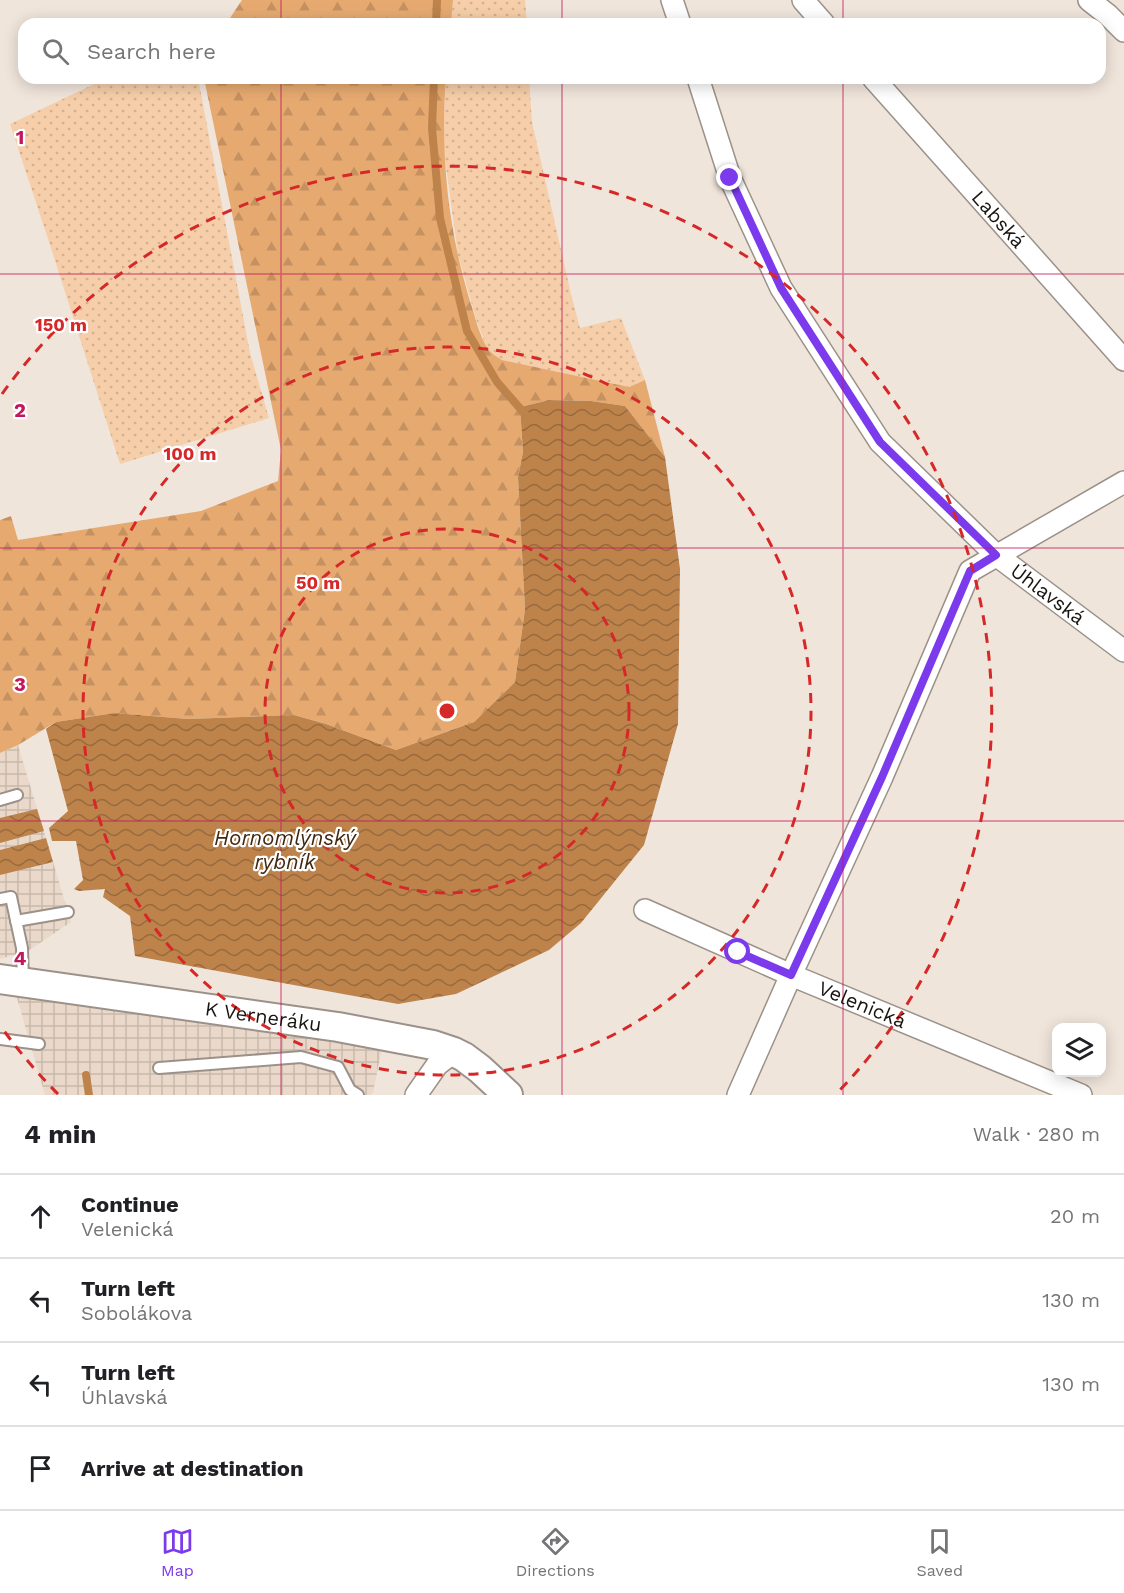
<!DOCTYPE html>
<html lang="en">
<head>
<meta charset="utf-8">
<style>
  :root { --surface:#fff; --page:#f2f2f2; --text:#202124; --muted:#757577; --line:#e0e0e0; --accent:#7c3aed }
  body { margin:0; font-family:"Work Sans",sans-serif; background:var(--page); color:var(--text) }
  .controls { position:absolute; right:18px; bottom:18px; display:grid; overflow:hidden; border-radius:12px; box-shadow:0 3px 15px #0003 }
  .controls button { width:54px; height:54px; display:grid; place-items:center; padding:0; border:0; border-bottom:2px solid var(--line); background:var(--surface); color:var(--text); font:30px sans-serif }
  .stop { position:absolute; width:18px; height:18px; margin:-14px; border:4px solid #7c3aed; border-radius:50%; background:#fff }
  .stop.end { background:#7c3aed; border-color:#fff; box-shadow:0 2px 6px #0008 }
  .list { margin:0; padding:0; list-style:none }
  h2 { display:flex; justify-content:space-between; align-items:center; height:78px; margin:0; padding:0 24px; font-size:26px }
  h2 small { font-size:20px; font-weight:400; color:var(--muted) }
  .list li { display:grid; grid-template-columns:39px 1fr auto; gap:18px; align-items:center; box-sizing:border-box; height:84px; padding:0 24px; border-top:2px solid var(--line) }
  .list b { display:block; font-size:22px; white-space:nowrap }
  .list p { margin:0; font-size:20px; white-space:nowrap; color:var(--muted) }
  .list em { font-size:20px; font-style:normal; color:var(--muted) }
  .icon { flex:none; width:33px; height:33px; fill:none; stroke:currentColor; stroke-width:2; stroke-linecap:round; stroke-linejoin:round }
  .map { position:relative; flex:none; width:1124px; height:1095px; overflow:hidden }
  .search { position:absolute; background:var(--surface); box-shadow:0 3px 15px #0003; left:18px; right:18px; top:18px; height:66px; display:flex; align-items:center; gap:15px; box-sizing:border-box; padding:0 21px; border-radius:18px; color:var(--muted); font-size:22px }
  .sheet { height:414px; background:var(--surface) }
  nav { display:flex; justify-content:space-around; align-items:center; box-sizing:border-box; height:84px; border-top:2px solid var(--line); background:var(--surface); font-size:16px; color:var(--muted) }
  nav a { display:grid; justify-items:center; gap:3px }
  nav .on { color:var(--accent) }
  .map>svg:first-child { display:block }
  .industrial { fill:url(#industrial-grid) }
  .grass { fill:url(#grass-dots) }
  .forest { fill:url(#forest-firs) }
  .water { fill:url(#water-waves) }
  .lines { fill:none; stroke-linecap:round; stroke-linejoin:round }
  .stream { stroke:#bd834b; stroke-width:8 }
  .lane-casing { stroke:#9b9189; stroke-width:14 }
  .street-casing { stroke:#9b9189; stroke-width:24 }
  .secondary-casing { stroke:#9b9189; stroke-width:32 }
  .lane { stroke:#fff; stroke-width:10 }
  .street { stroke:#fff; stroke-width:21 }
  .secondary { stroke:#fff; stroke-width:28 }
  .route { stroke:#7c3aed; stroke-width:8 }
  .grid { fill:none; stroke:#c2185b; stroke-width:1.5; stroke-opacity:0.55 }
  .ring { fill:none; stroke:#d62828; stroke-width:3; stroke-dasharray:10 8 }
  .labels { text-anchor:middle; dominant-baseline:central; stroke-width:4.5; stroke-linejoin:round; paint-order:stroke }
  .street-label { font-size:20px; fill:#181511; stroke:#fff }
  .water-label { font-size:21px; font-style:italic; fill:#412910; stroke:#fff }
  .grid-label { font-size:20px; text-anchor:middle; font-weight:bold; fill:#c2185b; stroke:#fff; stroke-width:4.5; stroke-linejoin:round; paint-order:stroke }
  .centre { fill:#d62828; stroke:#fff; stroke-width:3 }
  .ring-label { font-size:18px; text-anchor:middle; font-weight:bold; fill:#d62828; stroke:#fff; stroke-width:4.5; stroke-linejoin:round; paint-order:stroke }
</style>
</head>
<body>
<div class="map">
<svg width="1124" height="1095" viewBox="0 0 1124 1095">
  <defs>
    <pattern id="industrial-grid" width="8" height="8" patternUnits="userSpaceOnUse" patternTransform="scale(1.5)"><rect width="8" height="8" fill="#ead9ca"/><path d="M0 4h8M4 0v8" fill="none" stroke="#c8b9ac"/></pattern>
    <pattern id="grass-dots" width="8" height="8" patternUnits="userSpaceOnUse" patternTransform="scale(1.5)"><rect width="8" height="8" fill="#f6cea9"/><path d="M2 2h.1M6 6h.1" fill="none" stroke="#d2b090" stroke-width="1.8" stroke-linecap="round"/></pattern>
    <pattern id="forest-firs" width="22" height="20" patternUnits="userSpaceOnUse" patternTransform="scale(1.5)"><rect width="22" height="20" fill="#e6aa71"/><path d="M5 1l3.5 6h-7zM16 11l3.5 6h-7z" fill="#c59161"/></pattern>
    <pattern id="water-waves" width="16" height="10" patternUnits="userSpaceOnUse" patternTransform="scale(1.5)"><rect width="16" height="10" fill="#bd834b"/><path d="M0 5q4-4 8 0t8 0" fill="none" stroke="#996a3d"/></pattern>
  </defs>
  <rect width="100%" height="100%" fill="#f0e5db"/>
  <!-- industrial -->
  <g class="industrial">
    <path d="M18,745L71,922L28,951L0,959V753Z"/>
    <path d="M15,991L382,1048L373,1093L370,1095H45Z"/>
  </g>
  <!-- grass -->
  <g class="grass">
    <path d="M453,0H525L527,24H451Z"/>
    <path d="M107,78H198L250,353L269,418L120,464L50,245L10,124Z"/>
    <path d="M446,78H529L532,122L571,294L580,328L621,318L645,380L629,387L502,360L488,351L476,319L458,255L445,159L443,135Z"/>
  </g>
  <!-- forest -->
  <g class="forest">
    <path d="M242,0H453L451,24H226Z"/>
    <path d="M206,78H446C440,153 448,229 470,301C475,316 479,335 488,349C491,353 497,357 502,360L629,387L645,380L665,457L625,406L591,401L549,400L520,407L523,452L518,477L525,609L515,682L474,722L396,750L326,724L294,715L188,719L114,713L56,722L18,745L0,753V520L11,516L18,540L201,511L278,481L281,450L205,83Z"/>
  </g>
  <!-- water -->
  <g class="water">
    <path d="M549,400L591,401L625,406L665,457L680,569L678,724L644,845L581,923L549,950L456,994L398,1004L135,956L130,916L103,897L105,889L79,891L74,889L83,880L76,841H52L49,828L68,811L46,729L56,722L114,713L188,719L294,715L326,724L396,750L474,722L515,682L525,609L518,477L523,452L520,407Z"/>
    <path d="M37,809L44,831L0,843V818Z"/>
    <path d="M46,838L53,862L0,875V850Z"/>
  </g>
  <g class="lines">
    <!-- stream -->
    <g class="stream">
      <path d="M436,24L437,0"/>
      <path d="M434,78L432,128L440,218L467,331L497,382L525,414"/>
      <path d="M86,1075L89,1095"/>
    </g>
    <!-- lane casing -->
    <g class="lane-casing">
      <g id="lane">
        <path d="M0,800L17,795"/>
        <path d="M0,899L11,897L22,948L23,981"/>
        <path d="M16,921L68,912"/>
        <path d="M0,1039L39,1044"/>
        <path d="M159,1068L301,1057L338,1067L350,1090L358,1095"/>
      </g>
    </g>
    <!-- street casing -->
    <g class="street-casing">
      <g id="street">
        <path d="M672,0L680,24"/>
        <path d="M803,0L824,24"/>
        <path d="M1089,0L1108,15L1124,31"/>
        <path id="s1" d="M698,78L730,178L781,288L880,442L996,555L1124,651"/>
        <path id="s2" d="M873,78L1124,360"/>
        <path id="s3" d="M645,910L791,975L1081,1095"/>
        <path d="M416,1095L437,1065L454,1052"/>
        <path d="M738,1095L791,975L882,777L970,571L1124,482"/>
      </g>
    </g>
    <!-- secondary casing -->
    <g class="secondary-casing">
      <g id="secondary">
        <path id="s4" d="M0,979L338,1027L433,1045L454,1052L464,1057L480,1069L508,1095"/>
      </g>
    </g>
    <!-- lane -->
    <use href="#lane" class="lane"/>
    <!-- street -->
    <use href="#street" class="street"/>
    <!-- secondary -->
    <use href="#secondary" class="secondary"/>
  </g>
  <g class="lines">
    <!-- route -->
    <path class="route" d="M730,178L781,288L880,442L996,555L970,571L882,777L791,975L738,952"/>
  </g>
  <!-- grid -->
  <path class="grid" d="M281,0V24M562,0V24M843,0V24M281,78V1095M562,78V1095M843,78V1095M0,274H1124M0,548H1124M0,821H1124"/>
  <!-- distance rings -->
  <g class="ring">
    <circle cx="447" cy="711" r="182"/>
    <circle cx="447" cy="711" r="364"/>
    <path d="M58 1094A546 546 0 0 1 2 1028M2 394A546 546 0 1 1 836 1094"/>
  </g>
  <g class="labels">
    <!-- street labels -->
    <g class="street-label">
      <text stroke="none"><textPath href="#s2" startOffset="189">Labská</textPath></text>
      <text stroke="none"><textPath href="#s1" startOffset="636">Úhlavská</textPath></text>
      <text stroke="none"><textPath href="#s3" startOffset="237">Velenická</textPath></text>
      <text stroke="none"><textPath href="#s4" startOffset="266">K Verneráku</textPath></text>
    </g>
    <!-- water labels -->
    <g class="water-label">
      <text x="285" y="837">Hornomlýnský<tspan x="285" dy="24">rybník</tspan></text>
    </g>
  </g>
  <g class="grid-label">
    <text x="20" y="144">1</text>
    <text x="20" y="417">2</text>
    <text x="20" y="691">3</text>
    <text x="20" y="965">4</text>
  </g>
  <circle cx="447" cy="711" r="9" class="centre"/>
  <g class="ring-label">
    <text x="61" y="331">150 m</text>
    <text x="190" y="460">100 m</text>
    <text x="318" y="589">50 m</text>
  </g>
</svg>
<div class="controls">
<button><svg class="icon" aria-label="layers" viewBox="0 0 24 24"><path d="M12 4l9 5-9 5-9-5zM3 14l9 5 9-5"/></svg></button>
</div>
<div class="stop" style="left:738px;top:952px"></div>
<div class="stop end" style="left:730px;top:178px"></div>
<div class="search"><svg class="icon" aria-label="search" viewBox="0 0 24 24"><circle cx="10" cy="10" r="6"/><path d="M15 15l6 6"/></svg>Search here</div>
</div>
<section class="sheet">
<h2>4 min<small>Walk · 280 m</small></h2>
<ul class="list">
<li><svg class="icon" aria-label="ahead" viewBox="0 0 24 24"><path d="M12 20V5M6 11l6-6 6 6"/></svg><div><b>Continue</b><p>Velenická</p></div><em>20 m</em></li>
<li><svg class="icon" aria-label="left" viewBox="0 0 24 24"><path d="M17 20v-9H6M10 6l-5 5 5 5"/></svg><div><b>Turn left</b><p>Sobolákova</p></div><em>130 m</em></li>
<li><svg class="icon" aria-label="left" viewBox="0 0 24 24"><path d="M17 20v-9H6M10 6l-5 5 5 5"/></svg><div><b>Turn left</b><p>Úhlavská</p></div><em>130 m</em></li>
<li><svg class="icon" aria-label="arrive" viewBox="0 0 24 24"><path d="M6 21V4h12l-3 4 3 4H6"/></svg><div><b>Arrive at destination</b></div></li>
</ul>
</section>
<nav>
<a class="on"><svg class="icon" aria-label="map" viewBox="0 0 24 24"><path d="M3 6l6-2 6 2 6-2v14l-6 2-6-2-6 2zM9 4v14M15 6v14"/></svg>Map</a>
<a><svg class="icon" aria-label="directions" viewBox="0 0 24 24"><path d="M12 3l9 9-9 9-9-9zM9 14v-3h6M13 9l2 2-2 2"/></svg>Directions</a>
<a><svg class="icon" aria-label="saved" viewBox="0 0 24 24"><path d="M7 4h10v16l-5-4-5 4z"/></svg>Saved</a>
</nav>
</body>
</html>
